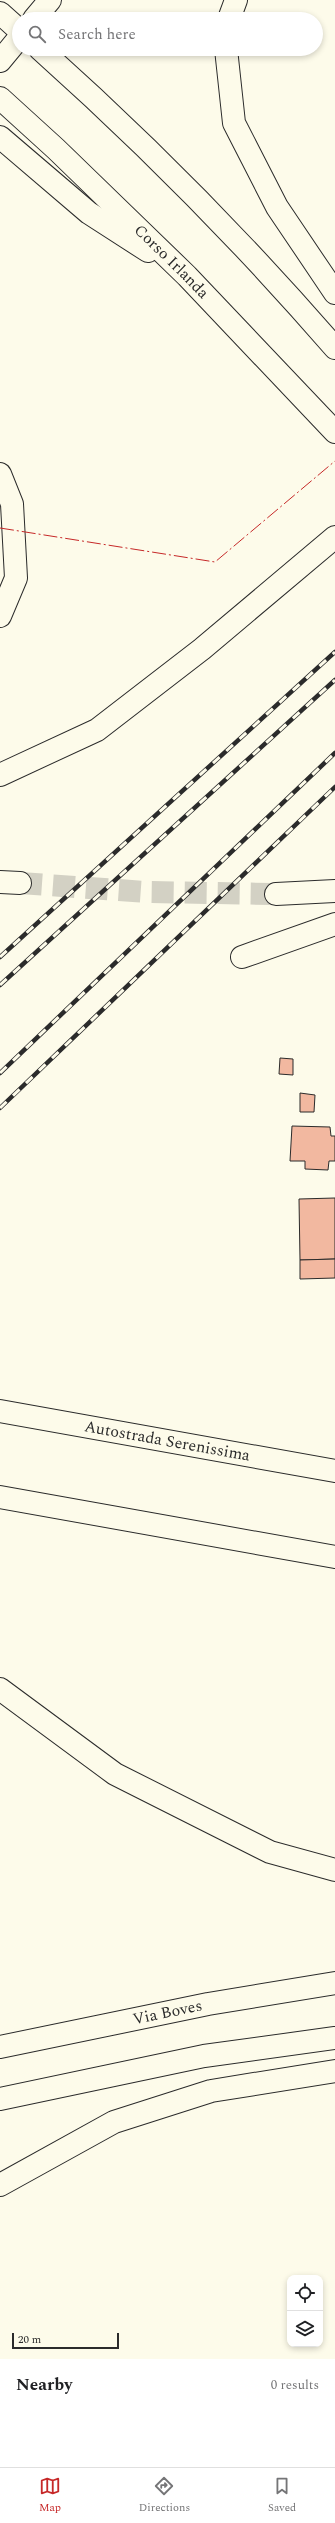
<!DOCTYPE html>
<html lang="en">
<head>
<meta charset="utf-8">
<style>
  :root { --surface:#fff; --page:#f2f2f2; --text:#202124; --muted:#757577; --line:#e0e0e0; --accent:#c62828 }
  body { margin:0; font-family:Spectral,serif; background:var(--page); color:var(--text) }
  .controls { position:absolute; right:12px; bottom:12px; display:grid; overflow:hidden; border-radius:8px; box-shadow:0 2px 6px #0003 }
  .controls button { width:36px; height:36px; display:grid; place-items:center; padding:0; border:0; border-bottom:1px solid var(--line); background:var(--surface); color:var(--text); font:20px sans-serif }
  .scale { position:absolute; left:12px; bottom:10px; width:107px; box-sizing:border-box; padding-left:4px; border:2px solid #2b2b2b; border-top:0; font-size:11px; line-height:14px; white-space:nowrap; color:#2b2b2b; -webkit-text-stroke:3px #fdfbea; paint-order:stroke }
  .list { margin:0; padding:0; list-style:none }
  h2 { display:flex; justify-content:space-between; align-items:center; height:52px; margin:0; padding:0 16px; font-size:17px }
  h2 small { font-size:13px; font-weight:400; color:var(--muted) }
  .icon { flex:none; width:22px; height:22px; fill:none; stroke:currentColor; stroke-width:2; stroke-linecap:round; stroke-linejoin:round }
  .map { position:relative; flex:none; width:335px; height:2359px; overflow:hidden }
  .search { position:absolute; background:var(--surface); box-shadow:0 2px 6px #0003; left:12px; right:12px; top:12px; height:44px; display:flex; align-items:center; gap:10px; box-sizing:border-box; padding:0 14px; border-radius:22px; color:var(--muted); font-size:15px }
  .sheet { height:108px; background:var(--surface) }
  nav { display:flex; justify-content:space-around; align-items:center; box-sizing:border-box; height:56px; border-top:1px solid var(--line); background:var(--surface); font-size:11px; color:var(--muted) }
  nav a { display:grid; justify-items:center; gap:2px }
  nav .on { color:var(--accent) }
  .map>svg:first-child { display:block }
  .building { fill:#f2b8a0; stroke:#2b2b2b }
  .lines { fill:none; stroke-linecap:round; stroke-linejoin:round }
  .minor-tunnel { stroke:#d3d1c4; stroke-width:22; stroke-dasharray:22 11; stroke-linecap:butt }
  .minor-casing { stroke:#2b2b2b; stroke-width:24 }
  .highway-casing { stroke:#2b2b2b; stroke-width:24 }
  .minor { stroke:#fdfbea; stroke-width:22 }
  .highway { stroke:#fdfbea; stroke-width:22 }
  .rail-casing { stroke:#2b2b2b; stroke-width:4.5 }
  .rail { stroke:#fdfbea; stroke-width:3; stroke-dasharray:9; stroke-linecap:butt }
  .power { stroke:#c62828; stroke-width:1; stroke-dasharray:14 3 2 3; stroke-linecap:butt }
  .labels { text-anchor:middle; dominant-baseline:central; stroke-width:3; stroke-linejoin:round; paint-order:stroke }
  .street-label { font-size:16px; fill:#2b2b2b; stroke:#fdfbea }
</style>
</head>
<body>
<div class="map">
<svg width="335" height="2359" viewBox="0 0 335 2359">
  <rect width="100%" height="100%" fill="#fdfbea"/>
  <!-- building -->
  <g class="building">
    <path d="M280,1058L293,1059V1075L279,1074Z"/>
    <path d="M300,1093L315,1095L314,1112H300Z"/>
    <path d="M292,1126L330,1127L331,1136H335V1161H329L328,1170L305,1169V1161H290Z"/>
    <path d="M335,1198V1259L300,1260L299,1199Z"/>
    <path d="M335,1259V1278L300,1279V1260Z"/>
  </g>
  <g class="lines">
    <!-- minor-tunnel -->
    <path class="minor-tunnel" d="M20,883L146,892L276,894"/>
    <!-- minor casing -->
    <g class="minor-casing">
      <g id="minor">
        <path d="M0,882L20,883"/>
        <path d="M276,894L335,891"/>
        <path d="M242,957L335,924"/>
      </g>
    </g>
    <!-- highway casing -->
    <g class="highway-casing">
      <g id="highway">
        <path d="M0,13L19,30"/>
        <path d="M34,19L50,0"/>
        <path d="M229,19L236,0"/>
        <path d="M40,49C144,142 244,243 335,348"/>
        <path d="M226,49L234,123L277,207L335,293"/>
        <path d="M0,61L19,38"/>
        <path id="s1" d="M0,98L56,149L187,276L335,432"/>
        <path d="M0,137L89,213L148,251"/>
        <path d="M0,474L12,504L16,578L0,616"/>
        <path d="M0,775L97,730L202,649L335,537"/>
        <path id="s2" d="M0,1411L335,1471"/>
        <path d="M0,1497L335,1557"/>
        <path d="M0,1689L115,1774L270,1852L335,1870"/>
        <path id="s3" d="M0,2047L208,2004L335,1983"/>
        <path d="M0,2099L204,2056L335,2038"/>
        <path d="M0,2185L114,2122L211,2091L335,2071"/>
      </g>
    </g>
    <!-- minor -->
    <use href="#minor" class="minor"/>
    <!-- highway -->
    <use href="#highway" class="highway"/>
    <!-- rail casing -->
    <g class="rail-casing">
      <g id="rail">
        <path d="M0,957L335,652"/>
        <path d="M0,985L335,680"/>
        <path d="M0,1073L335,753"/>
        <path d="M0,1108L335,787"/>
      </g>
    </g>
    <!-- rail -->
    <use href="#rail" class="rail"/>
    <!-- power -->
    <path class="power" d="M0,528L215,562L335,461"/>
  </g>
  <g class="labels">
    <!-- street labels -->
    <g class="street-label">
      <text stroke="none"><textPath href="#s1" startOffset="237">Corso Irlanda</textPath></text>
      <text stroke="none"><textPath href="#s2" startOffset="170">Autostrada Serenissima</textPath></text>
      <text stroke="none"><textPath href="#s3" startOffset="171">Via Boves</textPath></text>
    </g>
  </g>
</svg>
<div class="controls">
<button><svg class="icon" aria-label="locate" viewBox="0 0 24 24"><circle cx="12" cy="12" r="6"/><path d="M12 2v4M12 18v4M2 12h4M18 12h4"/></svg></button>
<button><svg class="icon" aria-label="layers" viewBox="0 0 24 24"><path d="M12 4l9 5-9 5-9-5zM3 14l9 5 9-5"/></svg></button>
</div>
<div class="scale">20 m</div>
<div class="search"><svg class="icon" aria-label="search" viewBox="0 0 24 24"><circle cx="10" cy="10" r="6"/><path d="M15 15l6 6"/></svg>Search here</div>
</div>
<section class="sheet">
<h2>Nearby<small>0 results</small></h2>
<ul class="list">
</ul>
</section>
<nav>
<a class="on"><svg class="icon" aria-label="map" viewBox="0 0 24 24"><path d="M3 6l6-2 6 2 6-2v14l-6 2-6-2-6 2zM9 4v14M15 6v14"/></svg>Map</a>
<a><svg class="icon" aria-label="directions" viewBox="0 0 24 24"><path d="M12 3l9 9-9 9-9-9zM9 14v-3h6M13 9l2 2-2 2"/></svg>Directions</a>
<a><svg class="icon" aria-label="saved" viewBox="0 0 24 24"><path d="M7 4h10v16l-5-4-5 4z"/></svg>Saved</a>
</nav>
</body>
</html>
